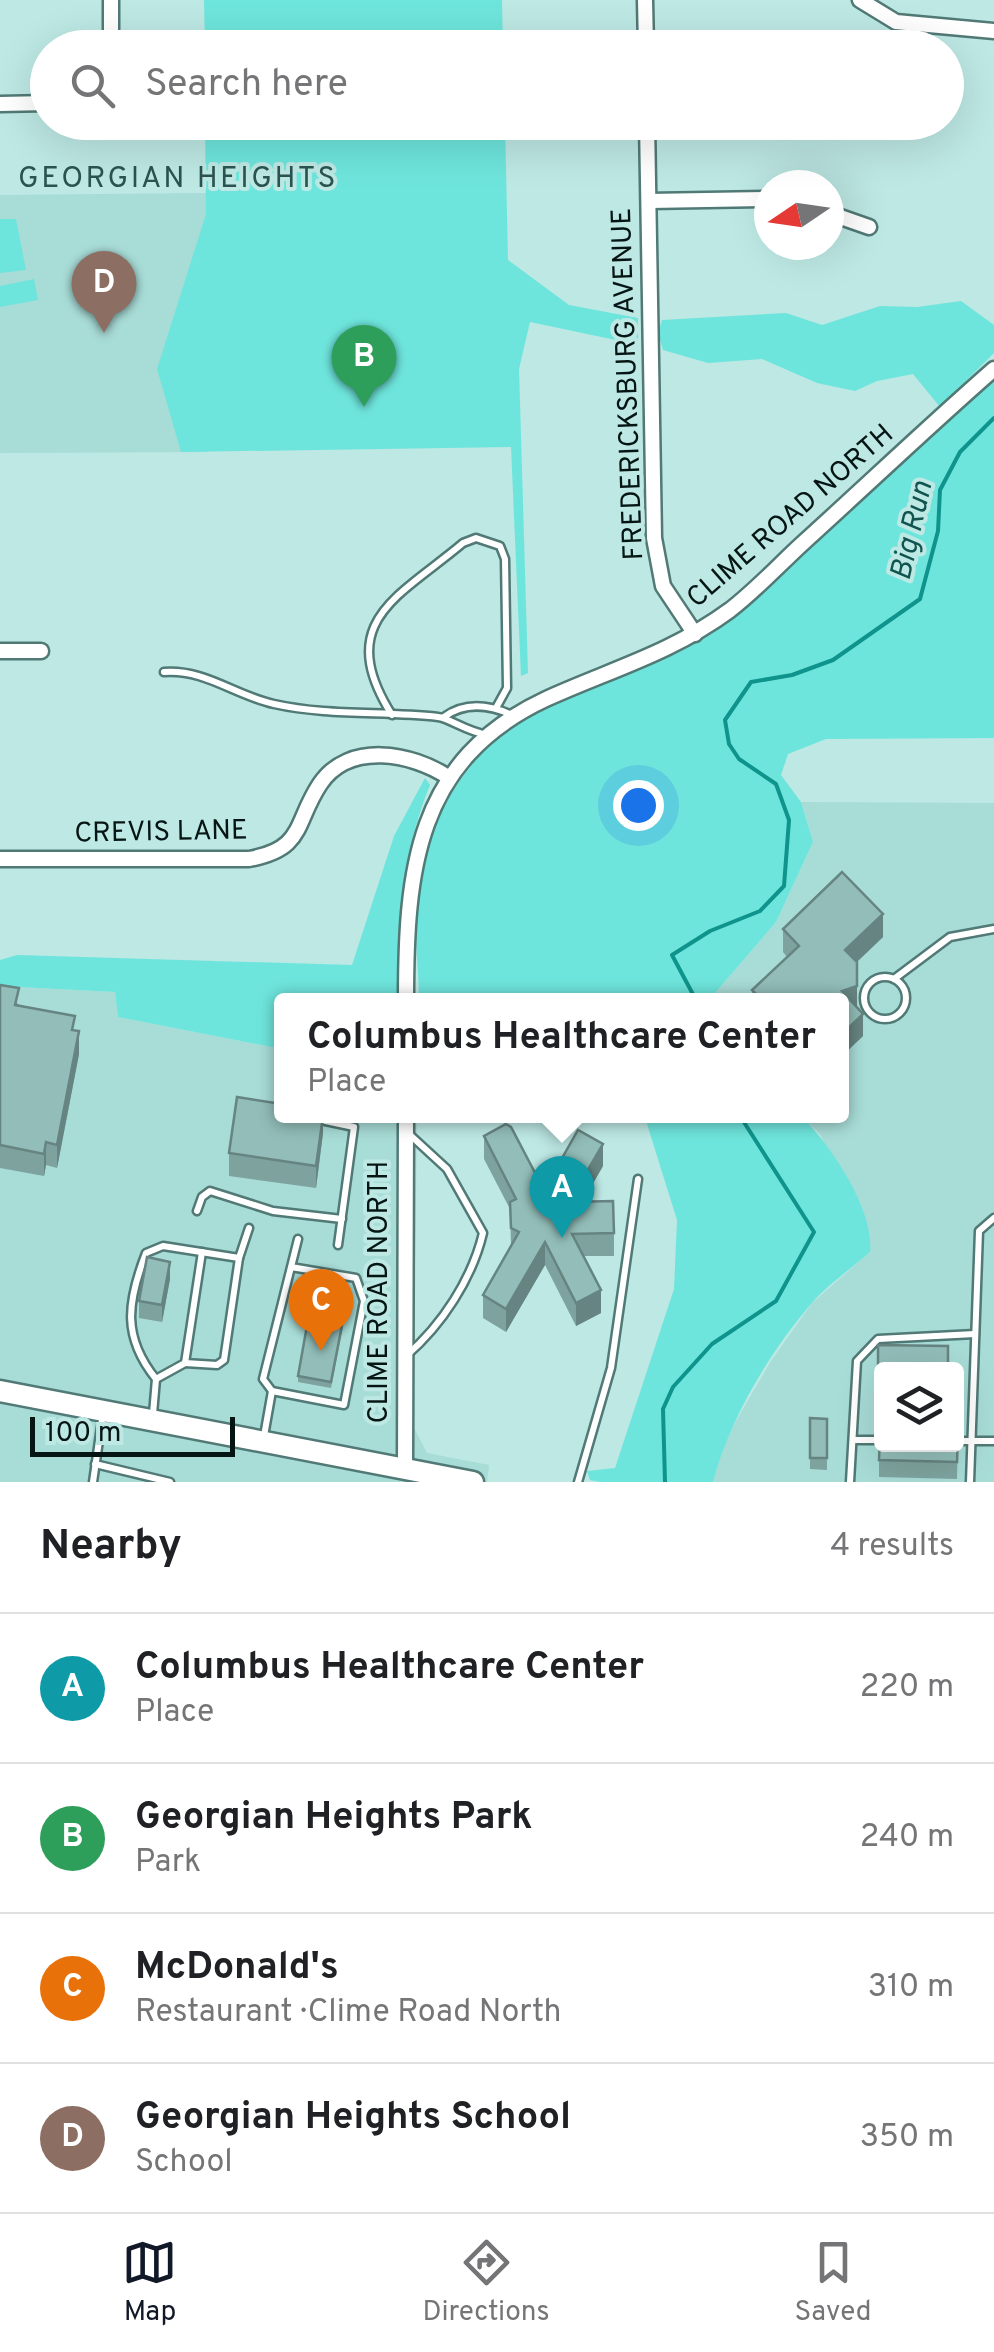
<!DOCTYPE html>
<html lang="en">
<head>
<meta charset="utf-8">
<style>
  :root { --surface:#fff; --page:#f6f6f6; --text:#202124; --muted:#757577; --line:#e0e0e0; --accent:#111827 }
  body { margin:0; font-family:Overpass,sans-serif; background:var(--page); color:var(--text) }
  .controls { position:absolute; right:30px; bottom:30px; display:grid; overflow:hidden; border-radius:10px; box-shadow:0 10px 40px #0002 }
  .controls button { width:90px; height:90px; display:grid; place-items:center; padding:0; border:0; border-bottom:2px solid var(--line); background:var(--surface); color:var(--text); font:50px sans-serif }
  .compass { position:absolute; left:754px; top:170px; width:90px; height:90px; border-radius:50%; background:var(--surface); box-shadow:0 10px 40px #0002; rotate:257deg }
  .scale { position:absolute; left:30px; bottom:25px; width:205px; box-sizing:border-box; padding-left:10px; border:5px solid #051513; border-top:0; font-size:28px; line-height:35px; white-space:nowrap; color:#051513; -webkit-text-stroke:8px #bde8e4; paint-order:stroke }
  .you { position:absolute; left:638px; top:805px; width:35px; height:35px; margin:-25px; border:8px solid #fff; border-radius:50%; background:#1a73e8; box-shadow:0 0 0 15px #1a73e833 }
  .badge { display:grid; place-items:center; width:65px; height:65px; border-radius:50%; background:var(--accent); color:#fff; font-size:32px; font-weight:700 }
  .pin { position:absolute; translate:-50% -82px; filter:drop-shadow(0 2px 5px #0008) }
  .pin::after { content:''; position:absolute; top:52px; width:35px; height:30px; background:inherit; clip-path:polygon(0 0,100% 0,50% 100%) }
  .popup { position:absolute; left:274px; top:993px; width:575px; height:130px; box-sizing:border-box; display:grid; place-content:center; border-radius:10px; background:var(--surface); filter:drop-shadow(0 2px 8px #0005); font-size:32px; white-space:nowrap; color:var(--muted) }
  .popup b { font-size:38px; color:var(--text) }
  .popup::after { content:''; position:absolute; left:50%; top:100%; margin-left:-20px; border:20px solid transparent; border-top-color:var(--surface) }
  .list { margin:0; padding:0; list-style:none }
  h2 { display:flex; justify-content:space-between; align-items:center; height:130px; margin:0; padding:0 40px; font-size:42px }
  h2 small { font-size:32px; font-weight:400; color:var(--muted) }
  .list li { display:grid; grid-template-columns:65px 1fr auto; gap:30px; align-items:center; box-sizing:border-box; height:150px; padding:0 40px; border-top:2px solid var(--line) }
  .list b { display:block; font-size:38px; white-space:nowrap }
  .list p { margin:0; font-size:32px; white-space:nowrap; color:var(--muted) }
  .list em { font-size:32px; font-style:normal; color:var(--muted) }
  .icon { flex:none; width:55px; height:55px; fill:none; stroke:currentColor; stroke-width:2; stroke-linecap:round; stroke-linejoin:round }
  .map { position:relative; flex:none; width:994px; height:1482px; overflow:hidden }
  .search { position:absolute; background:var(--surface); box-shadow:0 10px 40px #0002; left:30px; right:30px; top:30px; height:110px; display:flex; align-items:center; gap:25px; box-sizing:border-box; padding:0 35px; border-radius:55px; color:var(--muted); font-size:38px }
  .sheet { height:730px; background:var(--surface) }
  nav { display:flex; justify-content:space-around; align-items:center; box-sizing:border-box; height:140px; border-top:2px solid var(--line); background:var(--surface); font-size:28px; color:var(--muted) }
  nav a { display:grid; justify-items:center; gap:5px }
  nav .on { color:var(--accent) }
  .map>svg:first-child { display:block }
  .built { fill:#a8dcd7; fill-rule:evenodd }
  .green { fill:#6ee5dc }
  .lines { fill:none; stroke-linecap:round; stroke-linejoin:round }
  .stream { stroke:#0e948c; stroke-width:4 }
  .service-casing { stroke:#517975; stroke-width:11 }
  .minor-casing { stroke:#517975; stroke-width:19 }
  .secondary-casing { stroke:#517975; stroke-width:25 }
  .service { stroke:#fff; stroke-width:6 }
  .minor { stroke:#fff; stroke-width:14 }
  .secondary { stroke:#fff; stroke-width:20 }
  .wall { fill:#7ea39e }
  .shaded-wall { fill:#668481 }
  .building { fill:#92bdb8; stroke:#668481; stroke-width:2.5 }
  .labels { text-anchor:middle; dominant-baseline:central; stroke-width:8; stroke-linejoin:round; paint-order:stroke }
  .street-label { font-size:28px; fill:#051513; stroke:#bde8e4 }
  .neighbourhood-label { font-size:30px; letter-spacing:2.5px; fill:#2b5350; stroke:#bde8e4 }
  .water-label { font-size:30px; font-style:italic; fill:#11534f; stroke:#bde8e4 }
</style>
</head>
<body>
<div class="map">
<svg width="994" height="1482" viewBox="0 0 994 1482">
  <rect width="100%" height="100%" fill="#bde8e4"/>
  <!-- built -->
  <g class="built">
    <path d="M206,193L208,452L0,453V195Z"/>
    <path d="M801,802L994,803V1482H713L723,1443L771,1361L812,1303L870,1252L820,1134L801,1116H842V1000H709L776,922L813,842ZM882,1370H956V1444H882Z"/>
    <path d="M0,986L115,992L118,1017L282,1049V1116H417L413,1426L427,1453L489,1465L487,1482H0Z"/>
  </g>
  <!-- green -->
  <g class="green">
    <path d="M204,0H502L503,47H205Z"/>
    <path d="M205,123H505L508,260L569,305L638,318V339L630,343L530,322L519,369L528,673L521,676L511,447L181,452L157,369L206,214Z"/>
    <path d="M0,219H16L26,270L0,273Z"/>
    <path d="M34,279L38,300L0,307V286Z"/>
    <path d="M961,301L994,325V353L940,407L913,374L877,381L855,391L817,383L762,359L708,363L663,350L658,333L662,320L786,313L822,325L880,306L917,307Z"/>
    <path d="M994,378V738L826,739L788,754L781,775L801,802L813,842L776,922L709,1000H419C419,973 415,944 416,918C419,822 468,741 557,702C612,678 665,664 716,631Z"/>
    <path d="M425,778L430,785C401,856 399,924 398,1000H282V1049L118,1017L115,992L0,986V960L17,955L352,965L394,836Z"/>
    <path d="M648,1116H801C830,1144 875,1210 870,1252C851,1269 827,1285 811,1304C769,1353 729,1420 713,1482H600L590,1480L587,1471L615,1468L674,1289L677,1220L647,1124Z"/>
  </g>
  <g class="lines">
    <!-- stream -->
    <g class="stream">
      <path d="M696,1000L672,955L710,931L760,911L784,886L789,820L776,784L739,759L729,744L725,720L751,682L792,675L833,660L920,599L938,531L940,490L960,452L994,418"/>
      <path d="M665,1482L663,1409L673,1387L712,1344L776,1301L814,1232L740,1116"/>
    </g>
    <!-- service casing -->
    <g class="service-casing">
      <g id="service">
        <path d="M164,672C205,669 234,695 274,704C328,716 383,711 438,717C449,718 467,732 488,735"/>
        <path d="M392,715C333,621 399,597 463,543L476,538L500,546L505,559L507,688L496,708"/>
        <path d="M444,717C466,701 491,705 514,716"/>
        <circle cx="885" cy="998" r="21"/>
        <path d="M894,979L950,937L994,929"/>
        <path d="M302,1116L354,1127L338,1245"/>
        <path d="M197,1211L202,1197L210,1191L273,1211L342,1219"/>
        <path d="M202,1252L185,1363L217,1365L224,1360L239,1258"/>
        <path d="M291,1267L356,1278L364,1301L344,1405L272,1391L263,1379L298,1239"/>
        <path d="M406,1356C442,1325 472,1279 483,1233L447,1169L409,1134"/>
        <path d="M156,1379L185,1363"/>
        <path d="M153,1414L156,1379C122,1337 127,1302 146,1253L163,1246L239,1258L249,1228"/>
        <path d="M264,1436L272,1391"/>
        <path d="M855,1440H882"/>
        <path d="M956,1441H994"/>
        <path d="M95,1464L170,1482"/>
        <path d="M93,1482L103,1413"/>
        <path d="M578,1482L611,1368L638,1179"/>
        <path d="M850,1482L857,1361L878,1339L975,1334"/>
        <path d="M970,1482L979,1231L994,1218"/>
      </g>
    </g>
    <!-- minor casing -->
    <g class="minor-casing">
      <g id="minor">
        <path d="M645,0L646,48"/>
        <path d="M860,0L896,22L994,31"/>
        <path d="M111,48V0"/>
        <path d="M0,104L48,103"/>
        <path d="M647,122L654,538L663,586L695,634"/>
        <path d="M649,201L769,199"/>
        <path d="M829,213L869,227"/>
        <path d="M0,651H41"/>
        <path d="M0,859H249C305,849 294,823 320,784C349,741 412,753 448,777"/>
        <path d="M406,1000C406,872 415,760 546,699C612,669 670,654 730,610C756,590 779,565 803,543C867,485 929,426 994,369"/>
        <path d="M405,1469L406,1116"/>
      </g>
    </g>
    <!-- secondary casing -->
    <g class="secondary-casing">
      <path id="secondary" d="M0,1391L473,1482"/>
    </g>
    <!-- service -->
    <use href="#service" class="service"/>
    <!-- minor -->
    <use href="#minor" class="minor"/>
    <!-- secondary -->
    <use href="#secondary" class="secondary"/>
  </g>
  <!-- wall -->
  <g class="wall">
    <path d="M783,929L883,937L857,962V1007L863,1036L842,1056V1000H752V990L787,957L783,952Z"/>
    <path d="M0,985L19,1005L75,1031L79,1054L57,1168L46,1165L44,1176L0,1168Z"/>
    <path d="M323,1116V1133L316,1188L229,1176V1153Z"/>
    <path d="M484,1136L544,1190L603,1166L582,1202L614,1233V1256H583L601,1313L576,1326L545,1265L506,1332L483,1318V1295L511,1246L510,1209L484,1159Z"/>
    <path d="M170,1279L162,1322L139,1318V1301Z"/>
    <path d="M344,1321L331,1388L298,1382V1376Z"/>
    <path d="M878,1345L882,1370V1410H878Z"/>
    <path d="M810,1418L827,1419V1470L810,1469Z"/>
    <path d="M958,1435L957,1479L879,1477V1460Z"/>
  </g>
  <!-- shaded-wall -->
  <g class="shaded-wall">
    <path d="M883,914V937L845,973V950Z"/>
    <path d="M857,986V1008L842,991Z"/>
    <path d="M863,1014V1036L842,1056V1034Z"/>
    <path d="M79,1031V1054L57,1168V1145Z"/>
    <path d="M323,1116V1133L316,1188V1166Z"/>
    <path d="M46,1142V1165L44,1176V1154Z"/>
    <path d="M603,1144V1166L569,1225V1202Z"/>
    <path d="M545,1242V1265L506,1332V1309Z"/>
    <path d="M170,1262V1279L162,1322V1305Z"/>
    <path d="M601,1290V1313L576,1326V1303Z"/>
  </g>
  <!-- building -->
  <g class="building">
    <path d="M842,872L883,914L845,950L857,962V986L842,991L863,1014L842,1034V1000H762L752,990L799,946L783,929Z"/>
    <path d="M0,985L19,988L15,1005L75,1016L72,1030L79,1031L57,1145L46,1142L44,1154L0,1145Z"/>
    <path d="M237,1097L282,1104V1116H323L316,1166L229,1153Z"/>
    <path d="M506,1124L511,1127L544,1190L578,1130L603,1144L569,1202L613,1201L614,1233L572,1234L601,1290L576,1303L545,1242L506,1309L483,1295L519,1232L511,1228L510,1202L516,1199L484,1136Z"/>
    <path d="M147,1257L170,1262L162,1305L139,1301Z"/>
    <path d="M310,1309L344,1315L331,1382L298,1376Z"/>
    <path d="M878,1345L948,1346V1370H882V1388H878Z"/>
    <path d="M810,1418L827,1419V1458H810Z"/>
    <path d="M880,1434H882V1444H956L958,1435L957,1462L879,1460Z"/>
  </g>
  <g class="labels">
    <!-- street labels -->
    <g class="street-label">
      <text transform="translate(629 384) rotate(-92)">FREDERICKSBURG AVENUE</text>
      <text transform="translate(791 517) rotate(-41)">CLIME ROAD NORTH</text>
      <text transform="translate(161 833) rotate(-1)">CREVIS LANE</text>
      <text transform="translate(380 1292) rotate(-90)">CLIME ROAD NORTH</text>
    </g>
    <!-- neighbourhood labels -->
    <g class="neighbourhood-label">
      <text x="178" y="179">GEORGIAN HEIGHTS</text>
    </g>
    <!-- water labels -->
    <g class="water-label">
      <text transform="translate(913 531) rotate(-77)">Big Run</text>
    </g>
  </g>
</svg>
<div class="controls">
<button><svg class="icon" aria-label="layers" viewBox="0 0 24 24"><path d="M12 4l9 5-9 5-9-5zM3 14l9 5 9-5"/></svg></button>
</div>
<svg class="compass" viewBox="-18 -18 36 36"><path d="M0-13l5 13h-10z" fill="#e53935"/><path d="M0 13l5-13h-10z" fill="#757577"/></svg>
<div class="scale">100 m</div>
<div class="you"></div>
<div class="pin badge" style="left:562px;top:1238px;background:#0f9aa8">A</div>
<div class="popup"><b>Columbus Healthcare Center</b>Place</div>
<div class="pin badge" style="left:364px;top:407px;background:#2e9e5b">B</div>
<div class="pin badge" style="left:321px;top:1351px;background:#e8710a">C</div>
<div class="pin badge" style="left:104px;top:333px;background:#8d6e63">D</div>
<div class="search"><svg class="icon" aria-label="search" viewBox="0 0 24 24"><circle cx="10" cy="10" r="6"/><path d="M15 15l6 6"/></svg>Search here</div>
</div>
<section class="sheet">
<h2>Nearby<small>4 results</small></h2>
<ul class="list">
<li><span class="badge" style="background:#0f9aa8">A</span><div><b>Columbus Healthcare Center</b><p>Place</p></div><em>220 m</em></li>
<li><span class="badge" style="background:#2e9e5b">B</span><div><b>Georgian Heights Park</b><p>Park</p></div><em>240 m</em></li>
<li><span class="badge" style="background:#e8710a">C</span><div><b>McDonald's</b><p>Restaurant · Clime Road North</p></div><em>310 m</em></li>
<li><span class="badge" style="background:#8d6e63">D</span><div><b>Georgian Heights School</b><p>School</p></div><em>350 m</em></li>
</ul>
</section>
<nav>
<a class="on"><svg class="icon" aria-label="map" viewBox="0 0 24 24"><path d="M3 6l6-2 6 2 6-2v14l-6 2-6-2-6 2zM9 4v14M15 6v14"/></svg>Map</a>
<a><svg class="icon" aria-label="directions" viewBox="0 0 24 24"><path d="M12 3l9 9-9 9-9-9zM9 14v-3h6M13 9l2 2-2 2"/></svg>Directions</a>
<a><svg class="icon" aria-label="saved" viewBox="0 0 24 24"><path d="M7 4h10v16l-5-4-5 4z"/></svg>Saved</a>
</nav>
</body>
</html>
